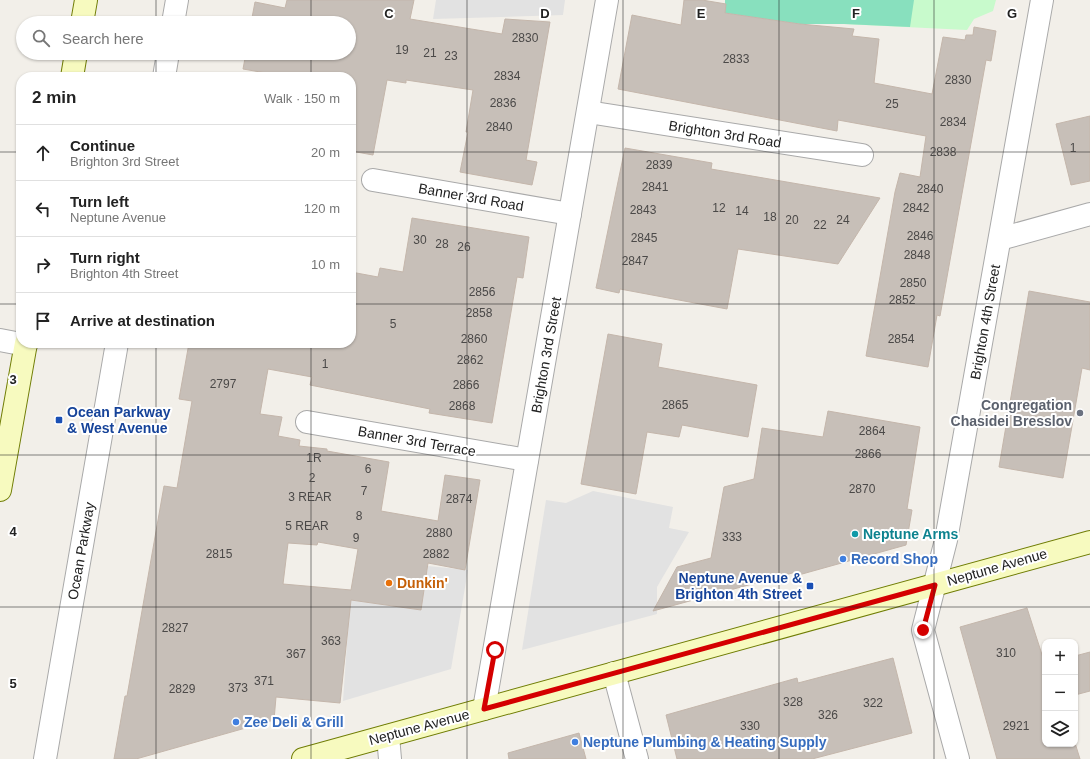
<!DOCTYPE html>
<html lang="en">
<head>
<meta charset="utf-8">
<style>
  :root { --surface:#fff; --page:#f6f6f6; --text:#222; --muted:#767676; --line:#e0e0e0 }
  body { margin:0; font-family:Helvetica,sans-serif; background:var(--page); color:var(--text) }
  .controls { position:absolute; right:12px; bottom:12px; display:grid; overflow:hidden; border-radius:8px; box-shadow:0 1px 3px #0004 }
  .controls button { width:36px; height:36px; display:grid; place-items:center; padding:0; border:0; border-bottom:1px solid var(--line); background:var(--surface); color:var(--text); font:20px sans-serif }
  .stop { position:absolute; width:12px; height:12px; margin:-9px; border:3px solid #d40000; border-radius:50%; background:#fff }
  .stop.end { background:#d40000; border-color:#fff; box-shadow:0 1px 4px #0008 }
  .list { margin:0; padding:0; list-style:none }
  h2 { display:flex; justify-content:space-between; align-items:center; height:52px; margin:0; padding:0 16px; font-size:17px }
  h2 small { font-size:13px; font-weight:400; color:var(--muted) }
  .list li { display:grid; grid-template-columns:26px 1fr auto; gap:12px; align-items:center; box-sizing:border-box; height:56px; padding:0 16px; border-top:1px solid var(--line) }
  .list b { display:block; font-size:15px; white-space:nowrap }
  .list p { margin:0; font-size:13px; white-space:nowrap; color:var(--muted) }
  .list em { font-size:13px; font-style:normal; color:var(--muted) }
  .icon { flex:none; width:22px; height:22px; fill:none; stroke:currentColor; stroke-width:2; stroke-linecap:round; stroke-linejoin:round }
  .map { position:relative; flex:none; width:1090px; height:759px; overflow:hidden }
  .search { position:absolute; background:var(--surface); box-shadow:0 1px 3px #0004; left:16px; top:16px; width:340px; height:44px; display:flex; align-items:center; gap:10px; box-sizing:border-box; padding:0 14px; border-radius:22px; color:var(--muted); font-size:15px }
  .panel { position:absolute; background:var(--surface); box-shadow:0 1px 3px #0004; left:16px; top:72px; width:340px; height:276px; border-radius:16px }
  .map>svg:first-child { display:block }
  .park { fill:#c8facc }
  .pitch { fill:#88e0be }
  .parking { fill:#e2e2e2 }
  .building { fill:#c7bfb8; stroke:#c4b6ab; fill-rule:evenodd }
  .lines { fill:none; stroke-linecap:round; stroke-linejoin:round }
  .minor-casing { stroke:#a9a9a9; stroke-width:24 }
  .secondary-casing { stroke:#707d05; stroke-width:24 }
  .minor { stroke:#fff; stroke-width:22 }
  .secondary { stroke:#f7fabf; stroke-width:22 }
  .route { stroke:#d40000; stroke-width:5 }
  .grid { fill:none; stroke:#222; stroke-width:1; stroke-opacity:0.55 }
  .worship-dot { fill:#6b7280; stroke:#fff; stroke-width:1.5 }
  .transit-dot { fill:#1a4fb4; stroke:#fff; stroke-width:1.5 }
  .culture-dot { fill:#0f9aa8; stroke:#fff; stroke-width:1.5 }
  .shop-dot { fill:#3f7fe0; stroke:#fff; stroke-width:1.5 }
  .food-dot { fill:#e8710a; stroke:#fff; stroke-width:1.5 }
  .labels { text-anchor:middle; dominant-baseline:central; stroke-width:4; stroke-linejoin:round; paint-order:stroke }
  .number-label { font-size:12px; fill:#4b4948 }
  .street-label { font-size:14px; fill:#222; stroke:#fff }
  .worship-label { font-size:14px; font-weight:bold; fill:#5b616d; stroke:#fff; text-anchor:end }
  .transit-label { font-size:14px; font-weight:bold; fill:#164399; stroke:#fff; text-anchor:start }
  .culture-label { font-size:14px; font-weight:bold; fill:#0d838f; stroke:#fff; text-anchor:start }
  .shop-label { font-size:14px; font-weight:bold; fill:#366cbe; stroke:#fff; text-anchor:start }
  .food-label { font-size:14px; font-weight:bold; fill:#c56008; stroke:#fff; text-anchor:start }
  .grid-label { font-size:13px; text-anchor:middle; font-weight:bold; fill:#222; stroke:#fff; stroke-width:4; stroke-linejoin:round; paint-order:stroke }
</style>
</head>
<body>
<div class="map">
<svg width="1090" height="759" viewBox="0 0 1090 759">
  <rect width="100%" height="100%" fill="#f2efe9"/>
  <!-- park -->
  <path class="park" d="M804,0H996L993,11L974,19L967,30L844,24H800Z"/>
  <!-- pitch -->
  <path class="pitch" d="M725,0H914L910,27L844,24H800L725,13Z"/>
  <!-- parking -->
  <g class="parking">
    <path d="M436,0H565L563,15L433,19Z"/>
    <path d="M593,491L673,507L669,528L689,532L657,587V614L522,650L546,500L566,503Z"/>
    <path d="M428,566L468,570L451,669L343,701L350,600L421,610Z"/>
  </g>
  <!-- building -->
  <g class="building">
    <path d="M287,0H414L410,19L502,34L505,19L550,22L526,160L537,162L532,185L460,172L468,132H466L473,90L406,80V83L387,80L373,155L351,151V77H265L266,73L243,69L246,53H349V23H251L255,2L285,8Z"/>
    <path d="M684,0H702L726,4L725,13L800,24L854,29L852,36L879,39L874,83L932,94L943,37L965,40L966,35H973L974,27L996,31L991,61L986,60L940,316L937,315L928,367L866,356L895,192L900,173L920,177L926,136L838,120L837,131L618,89L632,15L681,25Z"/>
    <path d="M1090,116V181L1071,185L1056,124Z"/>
    <path d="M625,148L712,163L711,169L880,198L838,264L738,249L727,309L620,289L619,293L596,288Z"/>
    <path d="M412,218L529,237L523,278L517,277L492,423L429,413L430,409L310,385L312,377L268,369L260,414L282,417L278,436L300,440L299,446L327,449V451L389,462L381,511L438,521L445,475L480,480L465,570L428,563L421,610L351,600L340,703L276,697L274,720L136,759H114L125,696H127L164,486L177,488L192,401L179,399L189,343H351V272L378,277L380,268L403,272ZM318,542L358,549L351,590L283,584L288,543L317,545Z"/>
    <path d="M1029,291L1090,302V370L1082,368L1063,478L999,467Z"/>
    <path d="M608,334L662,344L658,367L757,385L748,437L682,425L679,437L647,432L636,494L581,484Z"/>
    <path d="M828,411L920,427L907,509L912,510L906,545L795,576L796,572L653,611L677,567L711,558L724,487L754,479L762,428L823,437Z"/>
    <path d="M1027,608L1045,664V744L1075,743L1080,759H997L960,627Z"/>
    <path d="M1090,652V691L1075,695V656Z"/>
    <path d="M893,658L912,733L812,759H677L666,715L797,678L798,683Z"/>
    <path d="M579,733L586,759H509L508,753Z"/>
  </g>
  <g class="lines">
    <!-- minor casing -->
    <g class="minor-casing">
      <g id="minor">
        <path d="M173,23L177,0"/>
        <path d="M164,77L168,53"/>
        <path d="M588,112L862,155"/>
        <path d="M373,180L570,214"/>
        <path d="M1000,239L1090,214"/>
        <path d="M0,340L26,345"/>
        <path d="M307,422L527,460"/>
        <path d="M614,673L637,759"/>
        <path d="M484,709L607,0"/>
        <path d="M388,736L390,759"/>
        <path d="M45,759L117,343"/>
        <path d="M958,759L923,630L946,540L1042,0"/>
      </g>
    </g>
    <!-- secondary casing -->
    <g class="secondary-casing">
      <g id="secondary">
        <path d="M82,23L86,0"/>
        <path d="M72,77L76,53"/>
        <path d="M0,490L26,343"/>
        <path d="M303,759L1090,542"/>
      </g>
    </g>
    <!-- minor -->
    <use href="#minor" class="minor"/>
    <!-- secondary -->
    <use href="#secondary" class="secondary"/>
  </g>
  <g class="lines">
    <!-- route -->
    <path class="route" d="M495,650L484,709L935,585L923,630"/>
  </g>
  <!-- grid -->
  <path class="grid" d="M156,0V23M311,0V23M467,0V759M623,0V759M779,0V759M934,0V759M156,53V77M311,53V77M0,152H21M351,152H1090M0,304H21M351,304H1090M156,343V759M311,343V759M0,455H1090M0,607H1090"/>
  <!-- markers -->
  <circle class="worship-dot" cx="1080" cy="413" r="4"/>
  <g class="transit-dot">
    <rect x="55" y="416" width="8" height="8" rx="2"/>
    <rect x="806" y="582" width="8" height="8" rx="2"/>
  </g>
  <circle class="culture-dot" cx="855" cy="534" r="4"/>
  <g class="shop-dot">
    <circle cx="843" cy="559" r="4"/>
    <circle cx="236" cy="722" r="4"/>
    <circle cx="575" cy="742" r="4"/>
  </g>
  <circle class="food-dot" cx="389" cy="583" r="4"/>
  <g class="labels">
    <!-- number labels -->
    <g class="number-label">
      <text x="525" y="38">2830</text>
      <text x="402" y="50">19</text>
      <text x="430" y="53">21</text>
      <text x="451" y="56">23</text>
      <text x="736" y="59">2833</text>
      <text x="507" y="76">2834</text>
      <text x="958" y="80">2830</text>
      <text x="503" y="103">2836</text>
      <text x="892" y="104">25</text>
      <text x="953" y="122">2834</text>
      <text x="499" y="127">2840</text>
      <text x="1073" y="148">1</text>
      <text x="943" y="152">2838</text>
      <text x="659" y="165">2839</text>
      <text x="655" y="187">2841</text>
      <text x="930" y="189">2840</text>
      <text x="719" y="208">12</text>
      <text x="916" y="208">2842</text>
      <text x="643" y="210">2843</text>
      <text x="742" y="211">14</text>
      <text x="770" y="217">18</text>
      <text x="792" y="220">20</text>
      <text x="843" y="220">24</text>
      <text x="820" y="225">22</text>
      <text x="920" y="236">2846</text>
      <text x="644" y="238">2845</text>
      <text x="420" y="240">30</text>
      <text x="442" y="244">28</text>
      <text x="464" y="247">26</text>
      <text x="917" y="255">2848</text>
      <text x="635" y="261">2847</text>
      <text x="913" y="283">2850</text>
      <text x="482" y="292">2856</text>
      <text x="902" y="300">2852</text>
      <text x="479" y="313">2858</text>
      <text x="393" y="324">5</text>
      <text x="474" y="339">2860</text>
      <text x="901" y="339">2854</text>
      <text x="470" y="360">2862</text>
      <text x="325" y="364">1</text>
      <text x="223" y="384">2797</text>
      <text x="466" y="385">2866</text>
      <text x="675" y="405">2865</text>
      <text x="462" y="406">2868</text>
      <text x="872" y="431">2864</text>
      <text x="868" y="454">2866</text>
      <text x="314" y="458">1R</text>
      <text x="368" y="469">6</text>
      <text x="312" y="478">2</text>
      <text x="862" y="489">2870</text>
      <text x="364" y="491">7</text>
      <text x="310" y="497">3 REAR</text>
      <text x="459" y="499">2874</text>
      <text x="359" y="516">8</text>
      <text x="307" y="526">5 REAR</text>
      <text x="439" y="533">2880</text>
      <text x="732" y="537">333</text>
      <text x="356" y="538">9</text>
      <text x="219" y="554">2815</text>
      <text x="436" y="554">2882</text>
      <text x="175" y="628">2827</text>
      <text x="331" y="641">363</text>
      <text x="1006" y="653">310</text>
      <text x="296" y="654">367</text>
      <text x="264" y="681">371</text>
      <text x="238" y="688">373</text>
      <text x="182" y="689">2829</text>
      <text x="793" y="702">328</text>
      <text x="873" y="703">322</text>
      <text x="828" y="715">326</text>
      <text x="750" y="726">330</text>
      <text x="1016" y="726">2921</text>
    </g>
    <!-- street labels -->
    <g class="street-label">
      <text transform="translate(725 134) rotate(9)">Brighton 3rd Road</text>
      <text transform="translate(471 197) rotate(10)">Banner 3rd Road</text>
      <text transform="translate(985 322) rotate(-80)">Brighton 4th Street</text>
      <text transform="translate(546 355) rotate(-80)">Brighton 3rd Street</text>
      <text transform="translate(417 441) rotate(10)">Banner 3rd Terrace</text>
      <text transform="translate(81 551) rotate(-80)">Ocean Parkway</text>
      <text transform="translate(997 567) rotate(-16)">Neptune Avenue</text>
      <text transform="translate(419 727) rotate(-15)">Neptune Avenue</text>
    </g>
    <!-- worship labels -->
    <g class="worship-label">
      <text x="1072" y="405">Congregation<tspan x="1072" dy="16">Chasidei Bresslov</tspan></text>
    </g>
    <!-- transit labels -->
    <g class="transit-label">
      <text x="67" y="412">Ocean Parkway<tspan x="67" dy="16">&amp; West Avenue</tspan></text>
      <text x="802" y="578" text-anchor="end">Neptune Avenue &amp;<tspan x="802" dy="16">Brighton 4th Street</tspan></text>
    </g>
    <!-- culture labels -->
    <g class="culture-label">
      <text x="863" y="534">Neptune Arms</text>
    </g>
    <!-- shop labels -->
    <g class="shop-label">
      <text x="851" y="559">Record Shop</text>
      <text x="244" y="722">Zee Deli &amp; Grill</text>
      <text x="583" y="742">Neptune Plumbing &amp; Heating Supply</text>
    </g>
    <!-- food labels -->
    <g class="food-label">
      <text x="397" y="583">Dunkin'</text>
    </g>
  </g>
  <g class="grid-label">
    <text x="389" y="18">C</text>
    <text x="545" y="18">D</text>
    <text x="701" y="18">E</text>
    <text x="856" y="18">F</text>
    <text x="1012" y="18">G</text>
    <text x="13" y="384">3</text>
    <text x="13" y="536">4</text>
    <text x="13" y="688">5</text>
  </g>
</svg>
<div class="controls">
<button>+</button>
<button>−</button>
<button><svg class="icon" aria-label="layers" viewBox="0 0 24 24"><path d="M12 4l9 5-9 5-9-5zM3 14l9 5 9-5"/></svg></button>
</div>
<div class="stop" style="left:495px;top:650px"></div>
<div class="stop end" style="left:923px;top:630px"></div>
<div class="search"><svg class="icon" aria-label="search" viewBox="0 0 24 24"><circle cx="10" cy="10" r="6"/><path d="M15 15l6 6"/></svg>Search here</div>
<section class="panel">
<h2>2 min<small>Walk · 150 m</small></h2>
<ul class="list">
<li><svg class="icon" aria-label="ahead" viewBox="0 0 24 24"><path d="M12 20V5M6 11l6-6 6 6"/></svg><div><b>Continue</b><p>Brighton 3rd Street</p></div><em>20 m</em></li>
<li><svg class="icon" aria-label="left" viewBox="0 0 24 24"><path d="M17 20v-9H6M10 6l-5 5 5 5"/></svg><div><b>Turn left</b><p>Neptune Avenue</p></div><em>120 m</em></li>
<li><svg class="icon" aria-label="right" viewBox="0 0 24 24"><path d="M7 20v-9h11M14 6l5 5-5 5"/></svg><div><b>Turn right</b><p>Brighton 4th Street</p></div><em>10 m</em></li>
<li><svg class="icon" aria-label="arrive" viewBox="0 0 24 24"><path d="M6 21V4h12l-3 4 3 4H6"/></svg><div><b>Arrive at destination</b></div></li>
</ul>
</section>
</div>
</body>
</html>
